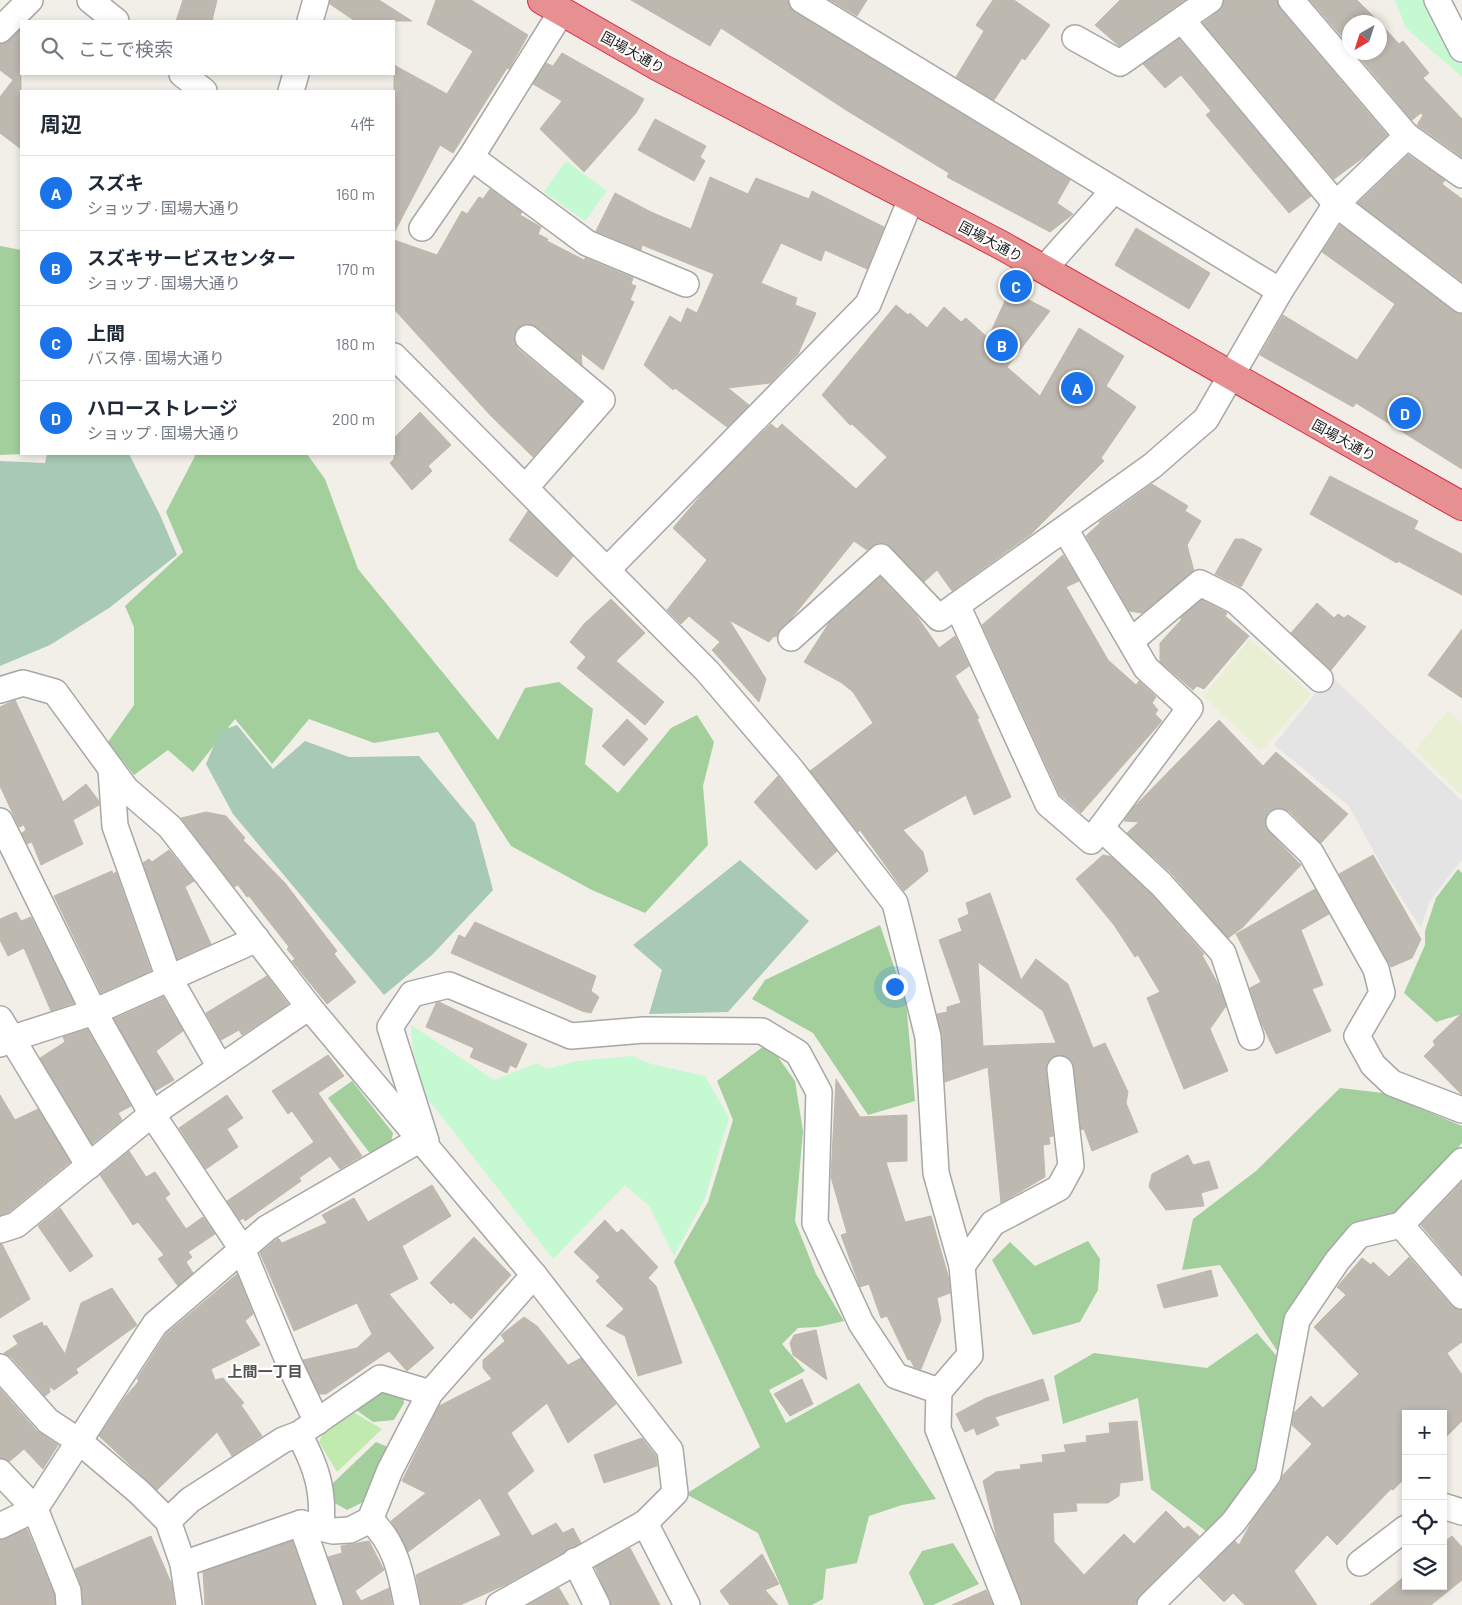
<!DOCTYPE html>
<html lang="ja">
<head>
<meta charset="utf-8">
<style>
  :root { --surface:#fff; --page:#f2f2f3; --text:#1f2937; --muted:#747a83; --line:#e0e1e3; --accent:#1a73e8 }
  body { margin:0; font-family:Barlow,"Noto Sans JP",sans-serif; background:var(--page); color:var(--text) }
  .controls { position:absolute; right:15px; bottom:15px; display:grid; overflow:hidden; border-radius:0px; box-shadow:0 2px 8px #0003 }
  .controls button { width:45px; height:45px; display:grid; place-items:center; padding:0; border:0; border-bottom:1px solid var(--line); background:var(--surface); color:var(--text); font:25px sans-serif }
  .compass { position:absolute; left:1342px; top:15px; width:45px; height:45px; border-radius:50%; background:var(--surface); box-shadow:0 2px 8px #0003; rotate:219deg }
  .you { position:absolute; left:894px; top:986px; width:18px; height:18px; margin:-12px; border:4px solid #fff; border-radius:50%; background:#1a73e8; box-shadow:0 0 0 8px #1a73e833 }
  .badge { display:grid; place-items:center; width:32px; height:32px; border-radius:50%; background:var(--accent); color:#fff; font-size:16px; font-weight:700 }
  .pin { position:absolute; translate:-50% -50%; border:2px solid #fff; box-shadow:0 1px 5px #0006 }
  .list { margin:0; padding:0; list-style:none }
  h2 { display:flex; justify-content:space-between; align-items:center; height:65px; margin:0; padding:0 20px; font-size:21px }
  h2 small { font-size:16px; font-weight:400; color:var(--muted) }
  .list li { display:grid; grid-template-columns:32px 1fr auto; gap:15px; align-items:center; box-sizing:border-box; height:75px; padding:0 20px; border-top:1px solid var(--line) }
  .list b { display:block; font-size:19px; white-space:nowrap }
  .list p { margin:0; font-size:16px; white-space:nowrap; color:var(--muted) }
  .list em { font-size:16px; font-style:normal; color:var(--muted) }
  .icon { flex:none; width:28px; height:28px; fill:none; stroke:currentColor; stroke-width:2; stroke-linecap:round; stroke-linejoin:round }
  .map { position:relative; flex:none; width:1462px; height:1605px; overflow:hidden }
  .search { position:absolute; background:var(--surface); box-shadow:0 2px 8px #0003; left:20px; top:20px; width:375px; height:55px; display:flex; align-items:center; gap:12px; box-sizing:border-box; padding:0 18px; border-radius:0px; color:var(--muted); font-size:19px }
  .panel { position:absolute; background:var(--surface); box-shadow:0 2px 8px #0003; left:20px; top:90px; width:375px; height:365px; border-radius:0px }
  .map>svg:first-child { display:block }
  .farmland { fill:#e8efd3 }
  .grass { fill:#c1eaae }
  .forest { fill:#a2cf9c }
  .cemetery { fill:#a8c9b3 }
  .park { fill:#c5f9d2 }
  .parking { fill:#e4e4e4 }
  .building { fill:#bdb8b0; stroke:#c2b8a9; fill-rule:evenodd }
  .lines { fill:none; stroke-linecap:round; stroke-linejoin:round }
  .minor-casing { stroke:#a7a7a7; stroke-width:28 }
  .highway-casing { stroke:#d92947; stroke-width:30 }
  .minor { stroke:#fff; stroke-width:25 }
  .highway { stroke:#e69091; stroke-width:28 }
  .labels { text-anchor:middle; dominant-baseline:central; stroke-width:4.5; stroke-linejoin:round; paint-order:stroke }
  .street-label { font-size:14px; fill:#202020; stroke:#fff }
  .neighbourhood-label { font-size:15px; font-weight:bold; fill:#535353; stroke:#fff }
</style>
</head>
<body>
<div class="map">
<svg width="1462" height="1605" viewBox="0 0 1462 1605">
  <rect width="100%" height="100%" fill="#f1efe7"/>
  <!-- farmland -->
  <g class="farmland">
    <path d="M1250,639L1311,694L1261,751L1204,696Z"/>
    <path d="M1448,711L1462,723V795L1415,750Z"/>
  </g>
  <!-- grass -->
  <path class="grass" d="M353,1412L382,1429L337,1472L319,1442L325,1429Z"/>
  <!-- forest -->
  <g class="forest">
    <path d="M0,246L21,250V454H24L0,455Z"/>
    <path d="M194,454H307L325,479L358,569L498,740L525,688L559,682L593,709L585,764L618,793L671,728L697,715L714,742L703,786L708,845L645,913L592,890L511,846L438,732L374,743L309,719L272,764L235,719L193,772L168,750L134,775L108,742L134,705V627L125,606L183,552L166,512L195,456Z"/>
    <path d="M1458,869L1462,873V1014L1436,1022L1404,993L1425,945V931L1436,898Z"/>
    <path d="M880,925L906,1002L915,1101L868,1115L813,1033L752,999L765,980Z"/>
    <path d="M768,1043L795,1081L803,1131L795,1221L816,1274L844,1321L818,1327L798,1328L782,1344L805,1371L769,1390L786,1423L859,1383L936,1499L902,1505L869,1516L857,1563L826,1569L823,1599L812,1605H789L758,1533L686,1494L760,1447L674,1262L708,1202L733,1120L717,1081Z"/>
    <path d="M352,1081L393,1133L390,1147L372,1156L328,1098Z"/>
    <path d="M1340,1088L1383,1093L1462,1126V1143L1399,1213L1351,1226L1278,1352L1220,1265L1182,1270L1193,1219L1256,1171Z"/>
    <path d="M1088,1241L1100,1259L1098,1290L1080,1322L1033,1335L992,1260L1010,1242L1035,1266Z"/>
    <path d="M1257,1333L1280,1360L1258,1468L1211,1535L1151,1489L1138,1398L1063,1424L1054,1376L1094,1353L1207,1368Z"/>
    <path d="M379,1392L403,1395L404,1403L394,1420L373,1422L352,1407Z"/>
    <path d="M376,1442L388,1447L363,1502L347,1510L333,1502L331,1485Z"/>
    <path d="M953,1543L979,1584L933,1605H924L909,1573L922,1551Z"/>
  </g>
  <!-- cemetery -->
  <g class="cemetery">
    <path d="M47,454H129L160,515L177,555L109,608L50,645L0,666V461L45,463Z"/>
    <path d="M237,725L273,769L305,741L349,757L419,756L475,823L493,890L432,955L384,995L233,814L206,764L220,731Z"/>
    <path d="M740,860L809,921L728,1012L649,1014L662,970L633,945Z"/>
  </g>
  <!-- park -->
  <g class="park">
    <path d="M1395,0H1453L1462,20V77L1406,28Z"/>
    <path d="M566,161L607,191L585,221L544,192Z"/>
    <path d="M411,1025L494,1080L537,1063L546,1069L577,1061L632,1056L651,1064L705,1076L729,1118L705,1198L674,1256L649,1206L625,1185L553,1259L424,1094L413,1052Z"/>
  </g>
  <!-- parking -->
  <path class="parking" d="M1330,675L1462,801V859L1429,902L1421,928L1385,872L1349,806L1274,745Z"/>
  <!-- building -->
  <g class="building">
    <path d="M183,0H217L212,21H176Z"/>
    <path d="M330,0H379L412,21H355L330,4Z"/>
    <path d="M436,0H471L528,35L509,69L507,68L453,153L440,145L394,233V65L447,94L473,51L427,24Z"/>
    <path d="M631,0H788L790,7L795,12L1070,180L1057,203L1073,214L1050,232L947,177L949,173L846,110L721,28L710,46Z"/>
    <path d="M830,0H867L857,16Z"/>
    <path d="M993,0H1014L1050,25L1025,60L1022,58L994,100L956,77L984,31L976,25Z"/>
    <path d="M1120,0H1185L1119,46L1095,25Z"/>
    <path d="M1224,0H1277L1280,9L1387,135L1368,154L1334,179L1203,23L1219,11Z"/>
    <path d="M1310,0H1357L1379,22H1350V46Z"/>
    <path d="M1380,23L1399,44L1403,41L1429,73L1423,78L1462,119V157L1417,125L1423,115L1421,113L1412,120L1355,52H1380Z"/>
    <path d="M21,29V149L0,133V97L13,80L0,70V44L10,40Z"/>
    <path d="M1179,39L1311,196L1289,213L1206,115L1211,111L1181,75L1165,88L1143,64Z"/>
    <path d="M562,53L644,99L636,113L584,172L540,129L562,101L533,84L546,63L553,66Z"/>
    <path d="M655,119L706,146L700,157L705,161L694,181L638,150Z"/>
    <path d="M1408,155L1445,180L1442,184L1462,199V282L1358,203Z"/>
    <path d="M710,177L748,194L756,178L809,199L812,191L884,227L867,269L825,250L821,261L781,243L761,283L797,298L795,305L816,313L798,354L770,383L728,388L749,405L727,427L675,388L673,390L644,365L670,316L681,323L687,308L697,313L714,274L642,245L641,250L596,231L615,193L651,212L691,229Z"/>
    <path d="M490,189L522,212L520,215L541,227L538,234L548,239L547,241L584,260L585,258L633,278L631,284L636,286L630,300L634,302L603,370L581,353L582,365L537,327L524,324L517,329L514,342L518,349L582,402L533,457L491,416L394,309V240L437,255L462,211L467,214L479,197L483,199Z"/>
    <path d="M1340,225L1453,311L1462,314V469L1356,403L1353,407L1260,355L1283,315L1357,360L1395,304L1322,252Z"/>
    <path d="M1136,228L1210,273L1189,309L1115,265Z"/>
    <path d="M1010,290L1050,311L1007,367L1040,396L1079,328L1124,356L1106,386L1136,407L1101,458L1104,461L1031,534L952,591L937,570L924,582L886,543H877L867,550L854,541L791,619L781,628L776,637L774,636L769,642L729,620L766,679L759,702L712,650L720,642L689,616L681,624L667,610L707,560L673,528L708,487L771,424L777,429L782,424L856,489L887,457L852,424L850,425L822,395L896,305L908,315L910,313L927,328L944,307L961,322L966,318L988,338Z"/>
    <path d="M420,412L451,445L428,466L432,471L412,490L390,463L394,459V438Z"/>
    <path d="M1330,476L1418,521L1414,529L1462,554V595L1398,561L1397,563L1310,514Z"/>
    <path d="M1152,484L1188,506L1185,511L1201,521L1187,545L1194,571L1142,613L1129,611L1086,536L1100,523L1099,522Z"/>
    <path d="M528,511L573,556L557,577L509,540Z"/>
    <path d="M1235,539H1243L1262,549L1241,587L1215,574Z"/>
    <path d="M1063,555L1079,581L1066,587L1108,660L1136,685L1139,681L1156,697L1152,703L1158,710L1155,714L1162,721L1081,813L1060,795L982,625Z"/>
    <path d="M880,577L916,615L939,648L955,636L969,666L955,676L979,718L977,719L1011,797L974,815L966,795L903,830L923,852L928,871L904,891L860,830L858,832L810,771L873,723L853,692L842,683L804,662L829,623Z"/>
    <path d="M611,599L645,633L616,661L664,702L645,725L577,668L586,657L570,642L584,624Z"/>
    <path d="M1202,600L1227,613L1225,616L1249,636L1204,689L1197,686L1193,690L1160,662V643L1182,619L1180,618Z"/>
    <path d="M1317,603L1334,618L1338,614L1344,618L1348,615L1366,627L1331,670L1291,633Z"/>
    <path d="M1462,629V698L1428,675Z"/>
    <path d="M15,700L63,802L86,784L99,801V805L73,820L83,844L41,865L32,842L27,844L22,833L26,830L24,825L19,827L0,786V707Z"/>
    <path d="M627,719L648,739L624,766L602,746Z"/>
    <path d="M1219,720L1263,766L1276,752L1348,814L1321,843L1289,811L1276,808L1268,812L1265,825L1269,832L1301,865L1242,928L1228,938L1172,874L1127,833L1139,822L1124,821L1133,808Z"/>
    <path d="M778,776L837,851L816,870L754,802Z"/>
    <path d="M206,812L226,816L245,838L243,840L285,883L337,951L334,954L356,982L327,1004L292,961L295,959L287,949L289,947L249,896L247,897L238,885L234,887L181,818Z"/>
    <path d="M169,850L194,881L185,887L211,944L177,959L143,863L149,859L152,862Z"/>
    <path d="M1103,855L1112,857L1151,894L1204,954L1202,955L1218,984L1226,1006L1210,1029L1228,1071L1184,1089L1147,998L1160,992L1138,955L1135,957L1114,925L1076,879Z"/>
    <path d="M1373,855L1421,939L1412,958L1391,967L1339,874Z"/>
    <path d="M112,871L113,874L116,872L151,971L101,993L54,896Z"/>
    <path d="M1315,889L1329,914L1301,930L1323,985L1312,989L1331,1031L1276,1054L1261,1022L1250,988L1261,982L1236,934Z"/>
    <path d="M990,893L1021,980L1036,959L1068,984L1093,1048L1105,1043L1128,1092L1126,1103L1138,1132L1092,1151L1084,1129L1081,1130L1072,1061L1065,1056L1052,1057L1047,1063L1046,1071L1053,1136L1049,1137L1050,1144L1043,1145L1045,1177L1001,1203L988,1067L945,1082L942,1036L937,1014L947,1012V1007L961,1003L939,940L962,931L958,919L969,914L966,903ZM978,962L1043,1011L1056,1043L983,1046Z"/>
    <path d="M16,912L21,921L31,917L74,1003L51,1011L24,948L8,956L0,940V919Z"/>
    <path d="M475,922L596,976L591,991L599,997L591,1013L582,1011L451,953L459,935L465,938Z"/>
    <path d="M267,976L288,1004L242,1035L239,1030L221,1040L206,1013Z"/>
    <path d="M163,997L183,1031L156,1051L174,1080L155,1091L114,1019Z"/>
    <path d="M439,1002L527,1044L516,1068L510,1065L507,1073L470,1057L474,1048L426,1027L436,1003Z"/>
    <path d="M1462,1013V1095L1424,1056L1435,1045L1433,1041Z"/>
    <path d="M87,1029L131,1106L118,1113L122,1120L92,1144L40,1058L65,1042L63,1037Z"/>
    <path d="M328,1055L344,1076L318,1093L362,1156L340,1169L330,1156L299,1178L301,1181L245,1221L244,1218L240,1220L227,1201L314,1142L292,1111L288,1114L272,1091Z"/>
    <path d="M836,1079L860,1117L907,1115V1161L886,1162L905,1222L931,1216L949,1279L950,1293L937,1298L941,1320L921,1369L914,1367L910,1359L908,1360L887,1316L881,1318L869,1284L860,1287L841,1235L847,1233L831,1177Z"/>
    <path d="M0,1095L15,1120L38,1109L70,1162L9,1212L0,1215Z"/>
    <path d="M227,1095L243,1118L227,1129L238,1147L206,1169L179,1128Z"/>
    <path d="M129,1151L146,1177L155,1172L170,1194L165,1198L186,1229L203,1217L215,1234L188,1252L192,1257L186,1262L193,1273L178,1286L158,1259L164,1255L138,1222L133,1225L100,1175Z"/>
    <path d="M1188,1155L1193,1165L1209,1161L1218,1188L1201,1193L1204,1206L1166,1210L1149,1187L1152,1174Z"/>
    <path d="M1462,1182V1274L1421,1225Z"/>
    <path d="M432,1185L451,1216L402,1246L418,1279L389,1294L434,1348L407,1371L389,1351L326,1394H319L303,1360L357,1348L372,1334L357,1303L294,1331L260,1253L278,1238L282,1243L327,1223L322,1215L354,1198L368,1222Z"/>
    <path d="M60,1208L93,1256L70,1272L38,1226Z"/>
    <path d="M605,1220L617,1233L622,1229L658,1267L648,1278L656,1286L682,1363L638,1376L625,1336L606,1326L624,1309L596,1281L600,1277L574,1252Z"/>
    <path d="M474,1237L511,1275L471,1319L453,1302L451,1304L430,1283Z"/>
    <path d="M0,1244H2L30,1299L0,1318Z"/>
    <path d="M1409,1257L1451,1305L1462,1310V1342L1447,1353L1462,1375V1421L1443,1440V1414H1406V1477L1393,1490L1391,1489L1337,1545L1327,1535L1294,1571L1317,1605H1245L1233,1593L1224,1602L1199,1577L1235,1541L1239,1545L1252,1521L1280,1483L1283,1475L1312,1444L1292,1425L1294,1413L1311,1396L1323,1408L1359,1374L1314,1327L1346,1295L1337,1287L1362,1258L1371,1265L1373,1262L1389,1277Z"/>
    <path d="M1211,1270L1218,1296L1164,1308L1157,1285Z"/>
    <path d="M237,1274L253,1314L245,1321L260,1345L211,1369L215,1380L223,1378L244,1403L241,1405L262,1436L232,1456L217,1432L157,1490L99,1436L126,1396L139,1381L137,1379L166,1334Z"/>
    <path d="M112,1288L137,1325L76,1369L78,1373L54,1390L49,1386L50,1392L45,1396L11,1357L4,1353L18,1344L13,1336L42,1322L44,1327L46,1325L65,1354L81,1303Z"/>
    <path d="M524,1317L537,1326L568,1365L581,1358L616,1404L568,1443L547,1403L511,1433L534,1471L507,1493L532,1536L556,1523L563,1533L573,1528L581,1543L507,1584L460,1605H421L416,1575L501,1535L480,1498L408,1552L391,1521L426,1493L402,1481L439,1406L492,1379L483,1368V1360L505,1341L501,1335Z"/>
    <path d="M816,1330L827,1380L793,1355L790,1343L794,1335Z"/>
    <path d="M802,1379L813,1404L790,1416L774,1394Z"/>
    <path d="M1043,1379L1049,1400L995,1417L999,1425L977,1435L974,1428L965,1432L956,1414L986,1398Z"/>
    <path d="M0,1389L37,1431L58,1445L43,1469L24,1449L10,1461L0,1458Z"/>
    <path d="M1137,1421L1143,1480L1120,1483L1119,1496L1108,1503H1076L1077,1511L1053,1513L1054,1542L1084,1575L1124,1534L1134,1544L1166,1511L1184,1529L1188,1526L1199,1536L1140,1595L1135,1605H1022L998,1542L983,1481L996,1472L1021,1469L1020,1465L1043,1462L1042,1455L1066,1452L1064,1445L1087,1442L1086,1436L1110,1433L1109,1423Z"/>
    <path d="M642,1438L656,1456L657,1466L604,1483L594,1455Z"/>
    <path d="M27,1529L54,1594L55,1605H0V1540Z"/>
    <path d="M151,1536L172,1585L174,1605H83L81,1586L75,1569Z"/>
    <path d="M1452,1536L1462,1547V1580L1431,1605H1370L1406,1575V1586H1443V1543Z"/>
    <path d="M292,1541L315,1605H205L203,1572Z"/>
    <path d="M369,1541L384,1570L355,1591L361,1601L389,1588L392,1605H344L328,1557L342,1553L341,1546Z"/>
    <path d="M630,1548L660,1605H611L595,1567Z"/>
    <path d="M762,1554L779,1584L765,1590L778,1605H730L720,1591Z"/>
    <path d="M559,1588L569,1605H528Z"/>
    <path d="M986,1590L993,1605H952Z"/>
  </g>
  <g class="lines">
    <!-- minor casing -->
    <g class="minor-casing">
      <g id="minor">
        <path d="M90,0L116,21"/>
        <path d="M1291,0L1407,136L1462,175"/>
        <path d="M1437,0L1462,49"/>
        <path d="M1182,20L1336,204L1462,300"/>
        <path d="M310,21L316,0"/>
        <path d="M0,30L30,0"/>
        <path d="M1075,38L1120,63L1210,0"/>
        <path d="M182,74L204,91"/>
        <path d="M291,91L296,74"/>
        <path d="M471,157L587,243L686,284"/>
        <path d="M422,228L471,157L562,11"/>
        <path d="M1044,269L1114,190"/>
        <path d="M1280,291L1336,204L1407,136"/>
        <path d="M394,356L707,671L791,769L895,903L928,1037L936,1173L962,1266L970,1355L939,1391L938,1429L1008,1605"/>
        <path d="M526,487L602,400L528,338"/>
        <path d="M607,570L868,304L911,199"/>
        <path d="M957,605L1048,804L1091,841L1190,708L1146,668L1065,529"/>
        <path d="M791,638L881,557L939,618L1152,466L1206,419L1280,291L802,0"/>
        <path d="M1131,641L1200,583L1236,601L1320,679"/>
        <path d="M0,690L23,683L55,692L126,789L170,827L309,1007L534,1275L670,1450L675,1493L645,1523L499,1605"/>
        <path d="M111,769L115,826L169,978L220,1067"/>
        <path d="M0,821L94,1012L152,1114L242,1249L289,1363L317,1422"/>
        <path d="M1279,822L1311,853L1376,969L1382,993L1357,1036L1373,1065L1392,1083L1462,1110"/>
        <path d="M1101,828L1161,884L1223,953L1251,1037"/>
        <path d="M0,1019L89,1166"/>
        <path d="M0,1044L10,1039L94,1012L257,939"/>
        <path d="M426,1141L390,1027L412,994L449,985L571,1036L644,1030L762,1031L798,1053L819,1092L815,1223L861,1323L896,1376L939,1391"/>
        <path d="M1462,1161L1401,1225L1462,1296"/>
        <path d="M0,1230L16,1225L152,1114L309,1007"/>
        <path d="M962,1266L993,1223L1059,1188L1071,1166L1060,1069"/>
        <path d="M0,1367L48,1421L80,1442L139,1492L168,1521L183,1564L189,1605"/>
        <path d="M299,1434C317,1468 324,1490 321,1528"/>
        <path d="M0,1472L35,1509L68,1591L69,1605"/>
        <path d="M1443,1506L1462,1512"/>
        <path d="M370,1520C395,1542 401,1573 407,1605"/>
        <path d="M168,1521L190,1500L283,1440L299,1434L380,1378L430,1393"/>
        <path d="M301,1523L330,1605"/>
        <path d="M645,1523L687,1605"/>
        <path d="M0,1526L35,1509L155,1324L267,1228L419,1140"/>
        <path d="M575,1561L597,1605"/>
        <path d="M1360,1563L1406,1528"/>
        <path d="M183,1564L301,1523L333,1531L350,1530L370,1520L390,1470L430,1393L534,1275"/>
        <path d="M1150,1605L1233,1523L1268,1475L1297,1320L1337,1261L1359,1235L1401,1225"/>
      </g>
    </g>
    <!-- highway casing -->
    <g class="highway-casing">
      <path id="highway" d="M542,0L659,67L1001,245L1462,506"/>
    </g>
    <!-- minor -->
    <use href="#minor" class="minor"/>
    <!-- highway -->
    <use href="#highway" class="highway"/>
  </g>
  <g class="labels">
    <!-- street labels -->
    <g class="street-label">
      <text transform="translate(633 52) rotate(29)">国場大通り</text>
      <text transform="translate(991 241) rotate(28)">国場大通り</text>
      <text transform="translate(1344 440) rotate(29)">国場大通り</text>
    </g>
    <!-- neighbourhood labels -->
    <g class="neighbourhood-label">
      <text x="265" y="1371">上間一丁目</text>
    </g>
  </g>
</svg>
<div class="controls">
<button>+</button>
<button>−</button>
<button><svg class="icon" aria-label="locate" viewBox="0 0 24 24"><circle cx="12" cy="12" r="6"/><path d="M12 2v4M12 18v4M2 12h4M18 12h4"/></svg></button>
<button><svg class="icon" aria-label="layers" viewBox="0 0 24 24"><path d="M12 4l9 5-9 5-9-5zM3 14l9 5 9-5"/></svg></button>
</div>
<svg class="compass" viewBox="-18 -18 36 36"><path d="M0-13l5 13h-10z" fill="#e53935"/><path d="M0 13l5-13h-10z" fill="#747a83"/></svg>
<div class="you"></div>
<div class="pin badge" style="left:1077px;top:388px">A</div>
<div class="pin badge" style="left:1002px;top:345px">B</div>
<div class="pin badge" style="left:1016px;top:286px">C</div>
<div class="pin badge" style="left:1405px;top:413px">D</div>
<div class="search"><svg class="icon" aria-label="search" viewBox="0 0 24 24"><circle cx="10" cy="10" r="6"/><path d="M15 15l6 6"/></svg>ここで検索</div>
<section class="panel">
<h2>周辺<small>4件</small></h2>
<ul class="list">
<li><span class="badge">A</span><div><b>スズキ</b><p>ショップ · 国場大通り</p></div><em>160 m</em></li>
<li><span class="badge">B</span><div><b>スズキサービスセンター</b><p>ショップ · 国場大通り</p></div><em>170 m</em></li>
<li><span class="badge">C</span><div><b>上間</b><p>バス停 · 国場大通り</p></div><em>180 m</em></li>
<li><span class="badge">D</span><div><b>ハローストレージ</b><p>ショップ · 国場大通り</p></div><em>200 m</em></li>
</ul>
</section>
</div>
</body>
</html>
